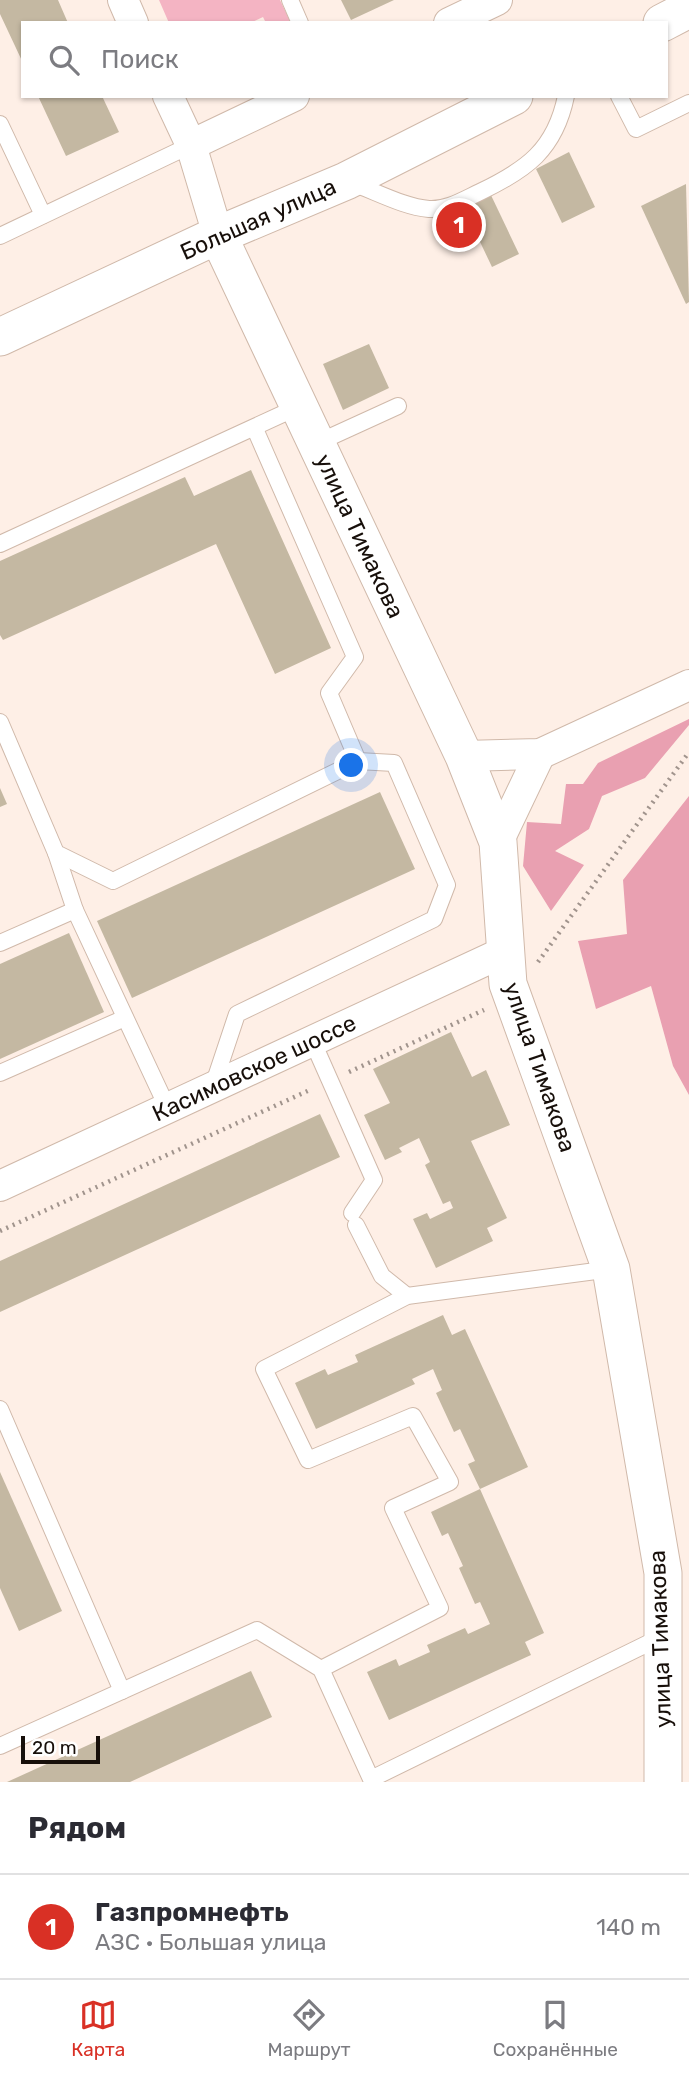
<!DOCTYPE html>
<html lang="ru">
<head>
<meta charset="utf-8">
<style>
  :root { --surface:#fff; --page:#f7f7f7; --text:#2b2b33; --muted:#7c7c81; --line:#e1e1e2; --accent:#d93025 }
  body { margin:0; font-family:Rubik,sans-serif; background:var(--page); color:var(--text) }
  .scale { position:absolute; left:21px; bottom:18px; width:79px; box-sizing:border-box; padding-left:7px; border:4px solid #170f0a; border-top:0; font-size:19px; line-height:24px; white-space:nowrap; color:#170f0a; -webkit-text-stroke:5px #fff; paint-order:stroke }
  .you { position:absolute; left:352px; top:766px; width:24px; height:24px; margin:-18px; border:5px solid #fff; border-radius:50%; background:#1a73e8; box-shadow:0 0 0 10px #1a73e833 }
  .badge { display:grid; place-items:center; width:46px; height:46px; border-radius:50%; background:var(--accent); color:#fff; font-size:23px; font-weight:700 }
  .pin { position:absolute; translate:-50% -50%; border:4px solid #fff; box-shadow:0 2px 7px #0006 }
  .list { margin:0; padding:0; list-style:none }
  h2 { display:flex; justify-content:space-between; align-items:center; height:91px; margin:0; padding:0 28px; font-size:30px }
  h2 small { font-size:23px; font-weight:400; color:var(--muted) }
  .list li { display:grid; grid-template-columns:46px 1fr auto; gap:21px; align-items:center; box-sizing:border-box; height:105px; padding:0 28px; border-top:2px solid var(--line) }
  .list b { display:block; font-size:26px; white-space:nowrap }
  .list p { margin:0; font-size:23px; white-space:nowrap; color:var(--muted) }
  .list em { font-size:23px; font-style:normal; color:var(--muted) }
  .icon { flex:none; width:38px; height:38px; fill:none; stroke:currentColor; stroke-width:2; stroke-linecap:round; stroke-linejoin:round }
  .map { position:relative; flex:none; width:689px; height:1782px; overflow:hidden }
  .search { position:absolute; background:var(--surface); box-shadow:0 2px 5px #0004; left:21px; right:21px; top:21px; height:77px; display:flex; align-items:center; gap:18px; box-sizing:border-box; padding:0 24px; border-radius:0px; color:var(--muted); font-size:26px }
  .sheet { height:196px; background:var(--surface) }
  nav { display:flex; justify-content:space-around; align-items:center; box-sizing:border-box; height:98px; border-top:2px solid var(--line); background:var(--surface); font-size:19px; color:var(--muted) }
  nav a { display:grid; justify-items:center; gap:4px }
  nav .on { color:var(--accent) }
  .map>svg:first-child { display:block }
  .green { fill:#f4b4c3 }
  .forest { fill:#e9a0b1 }
  .building { fill:#c4b8a2 }
  .lines { fill:none; stroke-linecap:round; stroke-linejoin:round }
  .service-casing { stroke:#d0b9aa; stroke-width:18 }
  .minor-casing { stroke:#d0b9aa; stroke-width:32 }
  .tertiary-casing { stroke:#d0b9aa; stroke-width:39 }
  .path { stroke:#a1948d; stroke-width:4.5; stroke-dasharray:2 5; stroke-linecap:butt }
  .service { stroke:#fff; stroke-width:16 }
  .minor { stroke:#fff; stroke-width:30 }
  .tertiary { stroke:#fff; stroke-width:37 }
  .labels { text-anchor:middle; dominant-baseline:central; stroke-width:5; stroke-linejoin:round; paint-order:stroke }
  .street-label { font-size:23px; fill:#170f0a; stroke:#fff }
</style>
</head>
<body>
<div class="map">
<svg width="689" height="1782" viewBox="0 0 689 1782">
  <rect width="100%" height="100%" fill="#feefe6"/>
  <!-- green -->
  <path class="green" d="M159,0H280L291,23H266L263,17L250,23H169Z"/>
  <!-- forest -->
  <g class="forest">
    <path d="M689,719V725L645,778L602,796L589,829L555,851L584,865L551,911L523,866L527,822L561,824L566,784H583L598,763Z"/>
    <path d="M689,796V1095L673,1066L651,986L596,1009L578,941L627,934L623,880Z"/>
  </g>
  <!-- building -->
  <g class="building">
    <path d="M0,0H58L68,23H23V63L0,14Z"/>
    <path d="M341,0H394L351,20Z"/>
    <path d="M38,96H102L119,132L66,156Z"/>
    <path d="M569,152L595,207L562,223L536,169Z"/>
    <path d="M686,184L689,302L686,304L641,206Z"/>
    <path d="M489,191L519,254L492,267L462,204Z"/>
    <path d="M369,344L389,388L343,410L323,364Z"/>
    <path d="M251,470L331,648L275,674L216,544L3,640L0,635V561L185,477L194,496Z"/>
    <path d="M0,788L7,804L0,807Z"/>
    <path d="M380,792L415,869L132,998L97,921Z"/>
    <path d="M69,933L104,1012L0,1059V964Z"/>
    <path d="M451,1032L472,1077L486,1070L510,1125L471,1141L507,1218L487,1228L493,1241L436,1268L413,1219L427,1213L430,1219L453,1208L450,1201L443,1204L425,1165L430,1162L419,1138L399,1148L402,1152L385,1160L364,1115L390,1103L373,1069Z"/>
    <path d="M320,1114L340,1157L0,1312V1261Z"/>
    <path d="M443,1315L452,1335L465,1329L528,1467L480,1489L468,1464L475,1461L460,1429L454,1432L436,1393L442,1390L433,1369L412,1379L415,1384L316,1429L295,1383L325,1369L328,1375L358,1362L355,1355Z"/>
    <path d="M0,1472L62,1611L19,1631L0,1588Z"/>
    <path d="M480,1489L544,1633L525,1642L531,1655L389,1720L367,1672L396,1659L399,1666L430,1652L427,1645L465,1628L468,1634L490,1624L480,1602L475,1604L459,1568L463,1566L448,1533L442,1536L431,1512Z"/>
    <path d="M251,1671L272,1717L130,1782H7Z"/>
  </g>
  <g class="lines">
    <!-- service casing -->
    <g class="service-casing">
      <g id="service">
        <path d="M290,0L300,23"/>
        <path d="M619,96L636,129L689,103"/>
        <path d="M0,124L43,215"/>
        <path d="M352,183C375,191 404,207 429,209C447,210 463,200 480,192C526,170 555,150 566,96"/>
        <path d="M0,236L191,145"/>
        <path d="M255,429L355,657L329,693L358,761"/>
        <path d="M317,443L398,406"/>
        <path d="M0,544L300,406"/>
        <path d="M0,722L56,853L113,881L358,761L394,763L447,885L434,919L237,1014L213,1086"/>
        <path d="M56,853L75,910"/>
        <path d="M0,943L75,910L168,1109"/>
        <path d="M312,1040L374,1180L352,1213"/>
        <path d="M0,1073L125,1018"/>
        <path d="M356,1225L382,1276L407,1296"/>
        <path d="M0,1409L122,1691"/>
        <path d="M321,1669L440,1608L393,1508L450,1482L413,1416L308,1460L264,1369L407,1296L611,1269"/>
        <path d="M0,1746L257,1630L321,1669L371,1779L663,1636"/>
      </g>
    </g>
    <!-- minor casing -->
    <g class="minor-casing">
      <g id="minor">
        <path d="M123,0L133,23"/>
        <path d="M449,23L497,0"/>
        <path d="M168,96L191,145L218,235"/>
        <path d="M191,145L294,96"/>
        <path d="M464,756L540,754L689,685"/>
        <path d="M498,842L540,754"/>
        <path d="M0,1186L508,950"/>
      </g>
    </g>
    <!-- tertiary casing -->
    <g class="tertiary-casing">
      <g id="tertiary">
        <path d="M662,23L689,9"/>
        <path d="M218,235L464,756L498,842L508,984L611,1269L663,1573V1782"/>
        <path d="M0,337L218,235L346,181L514,96"/>
      </g>
    </g>
    <!-- path -->
    <g class="path">
      <path d="M538,962L689,752"/>
      <path d="M349,1072L484,1010"/>
      <path d="M0,1231L312,1089"/>
    </g>
    <!-- service -->
    <use href="#service" class="service"/>
    <!-- minor -->
    <use href="#minor" class="minor"/>
    <!-- tertiary -->
    <use href="#tertiary" class="tertiary"/>
  </g>
  <g class="labels">
    <!-- street labels -->
    <g class="street-label">
      <text transform="translate(258 219) rotate(-24)">Большая улица</text>
      <text transform="translate(360 536) rotate(65)">улица Тимакова</text>
      <text transform="translate(540 1067) rotate(71)">улица Тимакова</text>
      <text transform="translate(254 1068) rotate(-25)">Касимовское шоссе</text>
      <text transform="translate(660 1639) rotate(-92)">улица Тимакова</text>
    </g>
  </g>
</svg>
<div class="scale">20 m</div>
<div class="you"></div>
<div class="pin badge" style="left:459px;top:225px">1</div>
<div class="search"><svg class="icon" aria-label="search" viewBox="0 0 24 24"><circle cx="10" cy="10" r="6"/><path d="M15 15l6 6"/></svg>Поиск</div>
</div>
<section class="sheet">
<h2>Рядом<small></small></h2>
<ul class="list">
<li><span class="badge">1</span><div><b>Газпромнефть</b><p>АЗС · Большая улица</p></div><em>140 m</em></li>
</ul>
</section>
<nav>
<a class="on"><svg class="icon" aria-label="map" viewBox="0 0 24 24"><path d="M3 6l6-2 6 2 6-2v14l-6 2-6-2-6 2zM9 4v14M15 6v14"/></svg>Карта</a>
<a><svg class="icon" aria-label="directions" viewBox="0 0 24 24"><path d="M12 3l9 9-9 9-9-9zM9 14v-3h6M13 9l2 2-2 2"/></svg>Маршрут</a>
<a><svg class="icon" aria-label="saved" viewBox="0 0 24 24"><path d="M7 4h10v16l-5-4-5 4z"/></svg>Сохранённые</a>
</nav>
</body>
</html>
